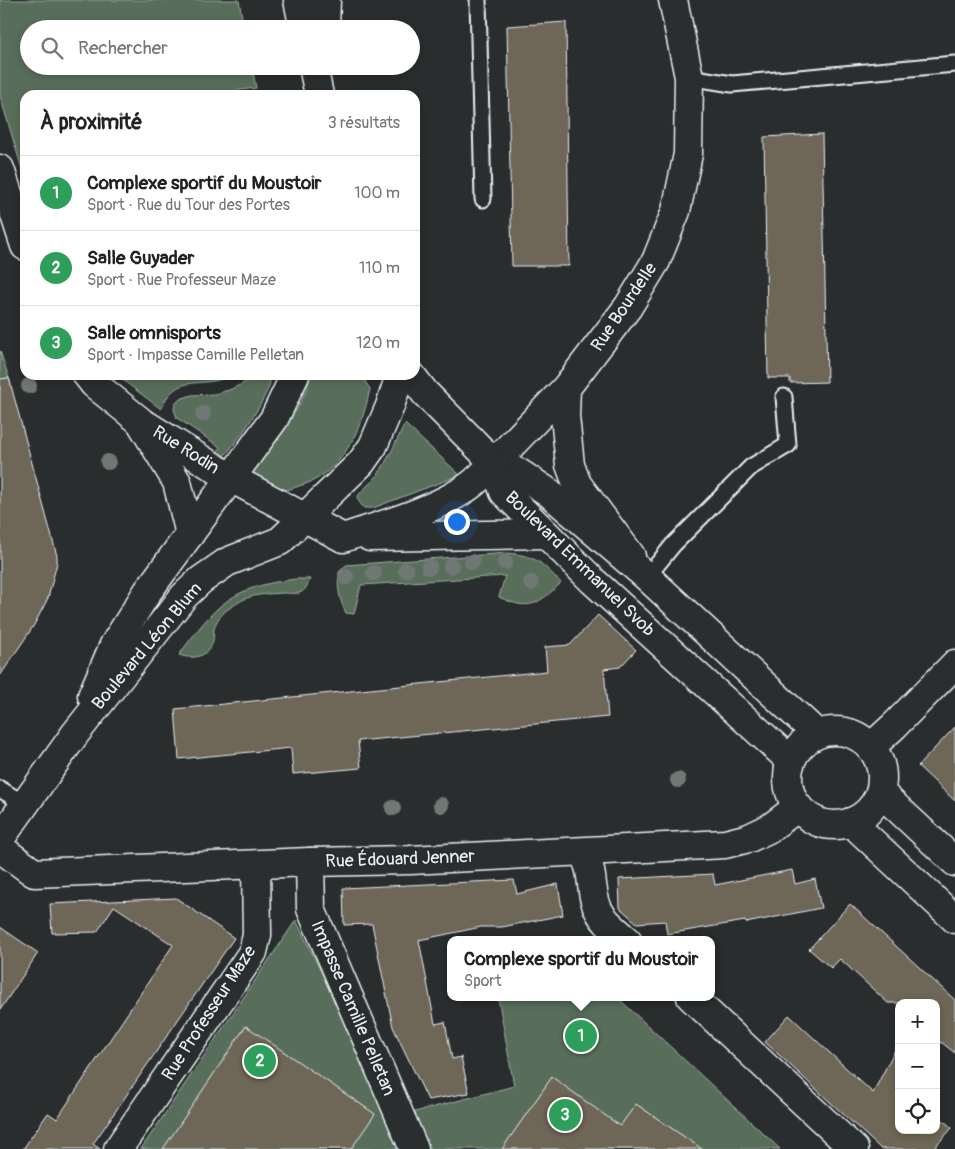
<!DOCTYPE html>
<html lang="fr">
<head>
<meta charset="utf-8">
<style>
  :root { --surface:#fff; --page:#f6f6f6; --text:#222; --muted:#767676; --line:#e0e0e0; --accent:#857141 }
  body { margin:0; font-family:Pangolin,sans-serif; background:var(--page); color:var(--text) }
  .controls { position:absolute; right:15px; bottom:15px; display:grid; overflow:hidden; border-radius:10px; box-shadow:0 2px 8px #0003 }
  .controls button { width:45px; height:45px; display:grid; place-items:center; padding:0; border:0; border-bottom:1px solid var(--line); background:var(--surface); color:var(--text); font:25px sans-serif }
  .you { position:absolute; left:456px; top:521px; width:18px; height:18px; margin:-12px; border:4px solid #fff; border-radius:50%; background:#1a73e8; box-shadow:0 0 0 8px #1a73e833 }
  .badge { display:grid; place-items:center; width:32px; height:32px; border-radius:50%; background:var(--accent); color:#fff; font-size:16px; font-weight:700 }
  .pin { position:absolute; translate:-50% -50%; border:2px solid #fff; box-shadow:0 1px 5px #0006 }
  .popup { position:absolute; left:447px; top:936px; width:268px; height:65px; box-sizing:border-box; display:grid; place-content:center; border-radius:10px; background:var(--surface); filter:drop-shadow(0 1px 4px #0005); font-size:16px; white-space:nowrap; color:var(--muted) }
  .popup b { font-size:19px; color:var(--text) }
  .popup::after { content:''; position:absolute; left:50%; top:100%; margin-left:-10px; border:10px solid transparent; border-top-color:var(--surface) }
  .list { margin:0; padding:0; list-style:none }
  h2 { display:flex; justify-content:space-between; align-items:center; height:65px; margin:0; padding:0 20px; font-size:21px }
  h2 small { font-size:16px; font-weight:400; color:var(--muted) }
  .list li { display:grid; grid-template-columns:32px 1fr auto; gap:15px; align-items:center; box-sizing:border-box; height:75px; padding:0 20px; border-top:1px solid var(--line) }
  .list b { display:block; font-size:19px; white-space:nowrap }
  .list p { margin:0; font-size:16px; white-space:nowrap; color:var(--muted) }
  .list em { font-size:16px; font-style:normal; color:var(--muted) }
  .icon { flex:none; width:28px; height:28px; fill:none; stroke:currentColor; stroke-width:2; stroke-linecap:round; stroke-linejoin:round }
  .map { position:relative; flex:none; width:955px; height:1149px; overflow:hidden }
  .search { position:absolute; background:var(--surface); box-shadow:0 2px 8px #0003; left:20px; top:20px; width:400px; height:55px; display:flex; align-items:center; gap:12px; box-sizing:border-box; padding:0 18px; border-radius:28px; color:var(--muted); font-size:19px }
  .panel { position:absolute; background:var(--surface); box-shadow:0 2px 8px #0003; left:20px; top:90px; width:400px; height:290px; border-radius:15px }
  .map>svg:first-child { display:block }
  .green { fill:#596e5a; stroke:#a0b0a9 }
  .building { fill:#6e6656; stroke:#e8f1f8 }
  .lines { fill:none; stroke-linecap:round; stroke-linejoin:round }
  .service-casing { stroke:#e8f1f8; stroke-width:19 }
  .minor-casing { stroke:#e8f1f8; stroke-width:31 }
  .secondary-casing { stroke:#e8f1f8; stroke-width:31 }
  .service { stroke:#2a2d2e; stroke-width:15 }
  .minor { stroke:#2a2d2e; stroke-width:28 }
  .secondary { stroke:#2a2d2e; stroke-width:28 }
  .tree { fill:#6f7876 }
  .labels { text-anchor:middle; dominant-baseline:central; stroke-width:4.5; stroke-linejoin:round; paint-order:stroke }
  .street-label { font-size:18px; fill:#e8f1f8; stroke:#2a2d2e }
</style>
</head>
<body>
<div class="map">
<svg width="955" height="1149" viewBox="0 0 955 1149">
  <rect width="100%" height="100%" fill="#2a2d2e"/>
  <filter id="ink" filterUnits="userSpaceOnUse"><feTurbulence type="fractalNoise" baseFrequency=".02" numOctaves="2"/><feDisplacementMap in="SourceGraphic" scale="10" xChannelSelector="R" yChannelSelector="G"/><feConvolveMatrix kernelMatrix="1 2 1 2 8 2 1 2 1" color-interpolation-filters="sRGB"/></filter>
  <g filter="url(#ink)">
    <!-- green -->
    <g class="green">
      <path d="M0,0H239L244,29H29V66H252L256,88L202,95H25V179L0,96Z"/>
      <path d="M0,351L11,384L0,390Z"/>
      <path d="M116,375H231C202,391 177,370 161,409Z"/>
      <path d="M261,375L271,376L269,387L259,407L244,431L228,452L221,458L213,460L220,447L177,418L174,409L175,404L180,399L192,395L214,394L229,390Z"/>
      <path d="M311,375H361L370,389C362,429 342,475 299,486C294,488 285,491 280,490C272,488 263,483 256,479L251,471C274,441 302,412 311,375Z"/>
      <path d="M405,424L460,475L373,508H364L360,503L357,498C362,489 370,484 376,477C388,461 396,441 405,424Z"/>
      <path d="M508,553C537,556 542,563 561,583C538,604 530,612 499,597L505,576L361,585L354,614L346,613C339,599 337,587 339,572L346,565Z"/>
      <path d="M296,579H310C308,584 306,591 299,593C295,594 288,593 284,593C267,594 249,594 236,604C227,609 218,616 215,626C213,631 214,636 213,641C209,657 193,660 179,655C216,604 231,587 296,579Z"/>
      <path d="M296,920L392,1118L514,1086L498,997H617L780,1149H141Z"/>
    </g>
    <!-- building -->
    <g class="building">
      <path d="M566,22L569,266H512L507,26Z"/>
      <path d="M822,134L827,382L790,383V378H768L764,137Z"/>
      <path d="M9,378L57,556V563L48,598L34,625L0,676V379Z"/>
      <path d="M598,615L636,650L620,667L604,669L608,717L358,741L361,768L293,774L291,748L179,759L175,709L547,671L545,647L570,645Z"/>
      <path d="M955,727V801L918,766Z"/>
      <path d="M792,870L795,884L815,879L821,908L746,923L745,921L667,934L665,921L637,923L620,908L619,879L713,874L715,885Z"/>
      <path d="M514,880L517,894L558,884L563,915L502,927H481L419,940L435,1024L445,1022L452,1059L461,1057L469,1093L428,1100L393,1027L372,924L344,925L343,888Z"/>
      <path d="M176,898L234,938L93,1144L100,1149H23L48,1113L57,1119L173,945L114,906L97,932L52,933L50,904Z"/>
      <path d="M850,904L955,1000V1053L941,1042L936,1050V1003H888L840,959L831,968L809,949Z"/>
      <path d="M0,927L38,953L0,1010Z"/>
      <path d="M789,1015L873,1093L899,1042V1130H936V1114L952,1128L933,1149H881L765,1042Z"/>
      <path d="M246,1026L375,1114L351,1149H163Z"/>
      <path d="M552,1077L620,1126L636,1104L702,1149H502Z"/>
    </g>
    <g class="lines">
      <!-- service casing -->
      <g class="service-casing">
        <g id="service">
          <path d="M478,0L483,199"/>
          <path d="M689,77L732,84L955,64"/>
          <path d="M647,577L673,545L751,467L788,445L784,397"/>
          <path d="M0,789L26,805"/>
        </g>
      </g>
      <!-- minor casing -->
      <g class="minor-casing">
        <g id="minor">
          <path d="M0,169L25,246"/>
          <path d="M87,375L94,384L140,421L177,482L190,534"/>
          <path d="M566,388L565,416L570,465L577,484L631,556"/>
          <path d="M146,425L231,478"/>
          <path d="M494,463L566,388L628,307L656,261L676,211L688,154L689,77L673,0"/>
          <path d="M871,747L894,726L955,664"/>
          <path d="M0,848L34,873L310,862L410,860L725,844L749,838L770,828L798,807"/>
          <path d="M581,852C596,868 588,891 599,911C605,923 617,931 627,940"/>
          <path d="M310,862L311,909L414,1149"/>
          <path d="M691,997L854,1149"/>
          <path d="M118,1149L253,952L257,935L256,865"/>
        </g>
      </g>
      <!-- secondary casing -->
      <g class="secondary-casing">
        <g id="secondary">
          <path d="M298,0L304,29"/>
          <path d="M325,29L326,0"/>
          <path d="M313,66L319,95"/>
          <path d="M411,375L425,393L494,463L519,473L548,492L647,577L817,734"/>
          <path d="M494,463L504,492L593,581L791,761"/>
          <path d="M231,478L343,538C382,525 440,509 472,484C480,478 487,470 494,463"/>
          <path d="M370,537L546,534"/>
          <path d="M92,696L114,645L148,591L274,419L295,375"/>
          <circle cx="835" cy="778" r="47"/>
          <path d="M881,793L955,862"/>
          <path d="M851,822L955,919"/>
          <path d="M0,839L75,734L184,596L201,580L227,562L280,541L361,463L373,446L390,406L400,375"/>
        </g>
      </g>
      <!-- service -->
      <use href="#service" class="service"/>
      <!-- minor -->
      <use href="#minor" class="minor"/>
      <!-- secondary -->
      <use href="#secondary" class="secondary"/>
    </g>
    <!-- trees -->
    <g class="tree">
      <circle cx="29" cy="386" r="8"/>
      <circle cx="203" cy="414" r="8"/>
      <circle cx="108" cy="462" r="8"/>
      <circle cx="472" cy="562" r="8"/>
      <circle cx="505" cy="562" r="8"/>
      <circle cx="451" cy="566" r="8"/>
      <circle cx="429" cy="567" r="8"/>
      <circle cx="406" cy="570" r="8"/>
      <circle cx="374" cy="573" r="8"/>
      <circle cx="346" cy="577" r="8"/>
      <circle cx="531" cy="583" r="8"/>
      <circle cx="678" cy="780" r="8"/>
      <circle cx="441" cy="805" r="8"/>
      <circle cx="393" cy="808" r="8"/>
    </g>
  </g>
  <g class="labels">
    <!-- street labels -->
    <g class="street-label">
      <text transform="translate(624 307) rotate(-56)">Rue Bourdelle</text>
      <text transform="translate(186 450) rotate(32)">Rue Rodin</text>
      <text transform="translate(580 564) rotate(44)">Boulevard Emmanuel Svob</text>
      <text transform="translate(147 646) rotate(-50)">Boulevard Léon Blum</text>
      <text transform="translate(400 859) rotate(-2)">Rue Édouard Jenner</text>
      <text transform="translate(353 1008) rotate(67)">Impasse Camille Pelletan</text>
      <text transform="translate(209 1013) rotate(-57)">Rue Professeur Maze</text>
    </g>
  </g>
</svg>
<div class="controls">
<button>+</button>
<button>−</button>
<button><svg class="icon" aria-label="locate" viewBox="0 0 24 24"><circle cx="12" cy="12" r="6"/><path d="M12 2v4M12 18v4M2 12h4M18 12h4"/></svg></button>
</div>
<div class="you"></div>
<div class="pin badge" style="left:581px;top:1036px;background:#2e9e5b">1</div>
<div class="popup"><b>Complexe sportif du Moustoir</b>Sport</div>
<div class="pin badge" style="left:260px;top:1061px;background:#2e9e5b">2</div>
<div class="pin badge" style="left:565px;top:1115px;background:#2e9e5b">3</div>
<div class="search"><svg class="icon" aria-label="search" viewBox="0 0 24 24"><circle cx="10" cy="10" r="6"/><path d="M15 15l6 6"/></svg>Rechercher</div>
<section class="panel">
<h2>À proximité<small>3 résultats</small></h2>
<ul class="list">
<li><span class="badge" style="background:#2e9e5b">1</span><div><b>Complexe sportif du Moustoir</b><p>Sport · Rue du Tour des Portes</p></div><em>100 m</em></li>
<li><span class="badge" style="background:#2e9e5b">2</span><div><b>Salle Guyader</b><p>Sport · Rue Professeur Maze</p></div><em>110 m</em></li>
<li><span class="badge" style="background:#2e9e5b">3</span><div><b>Salle omnisports</b><p>Sport · Impasse Camille Pelletan</p></div><em>120 m</em></li>
</ul>
</section>
</div>
</body>
</html>
